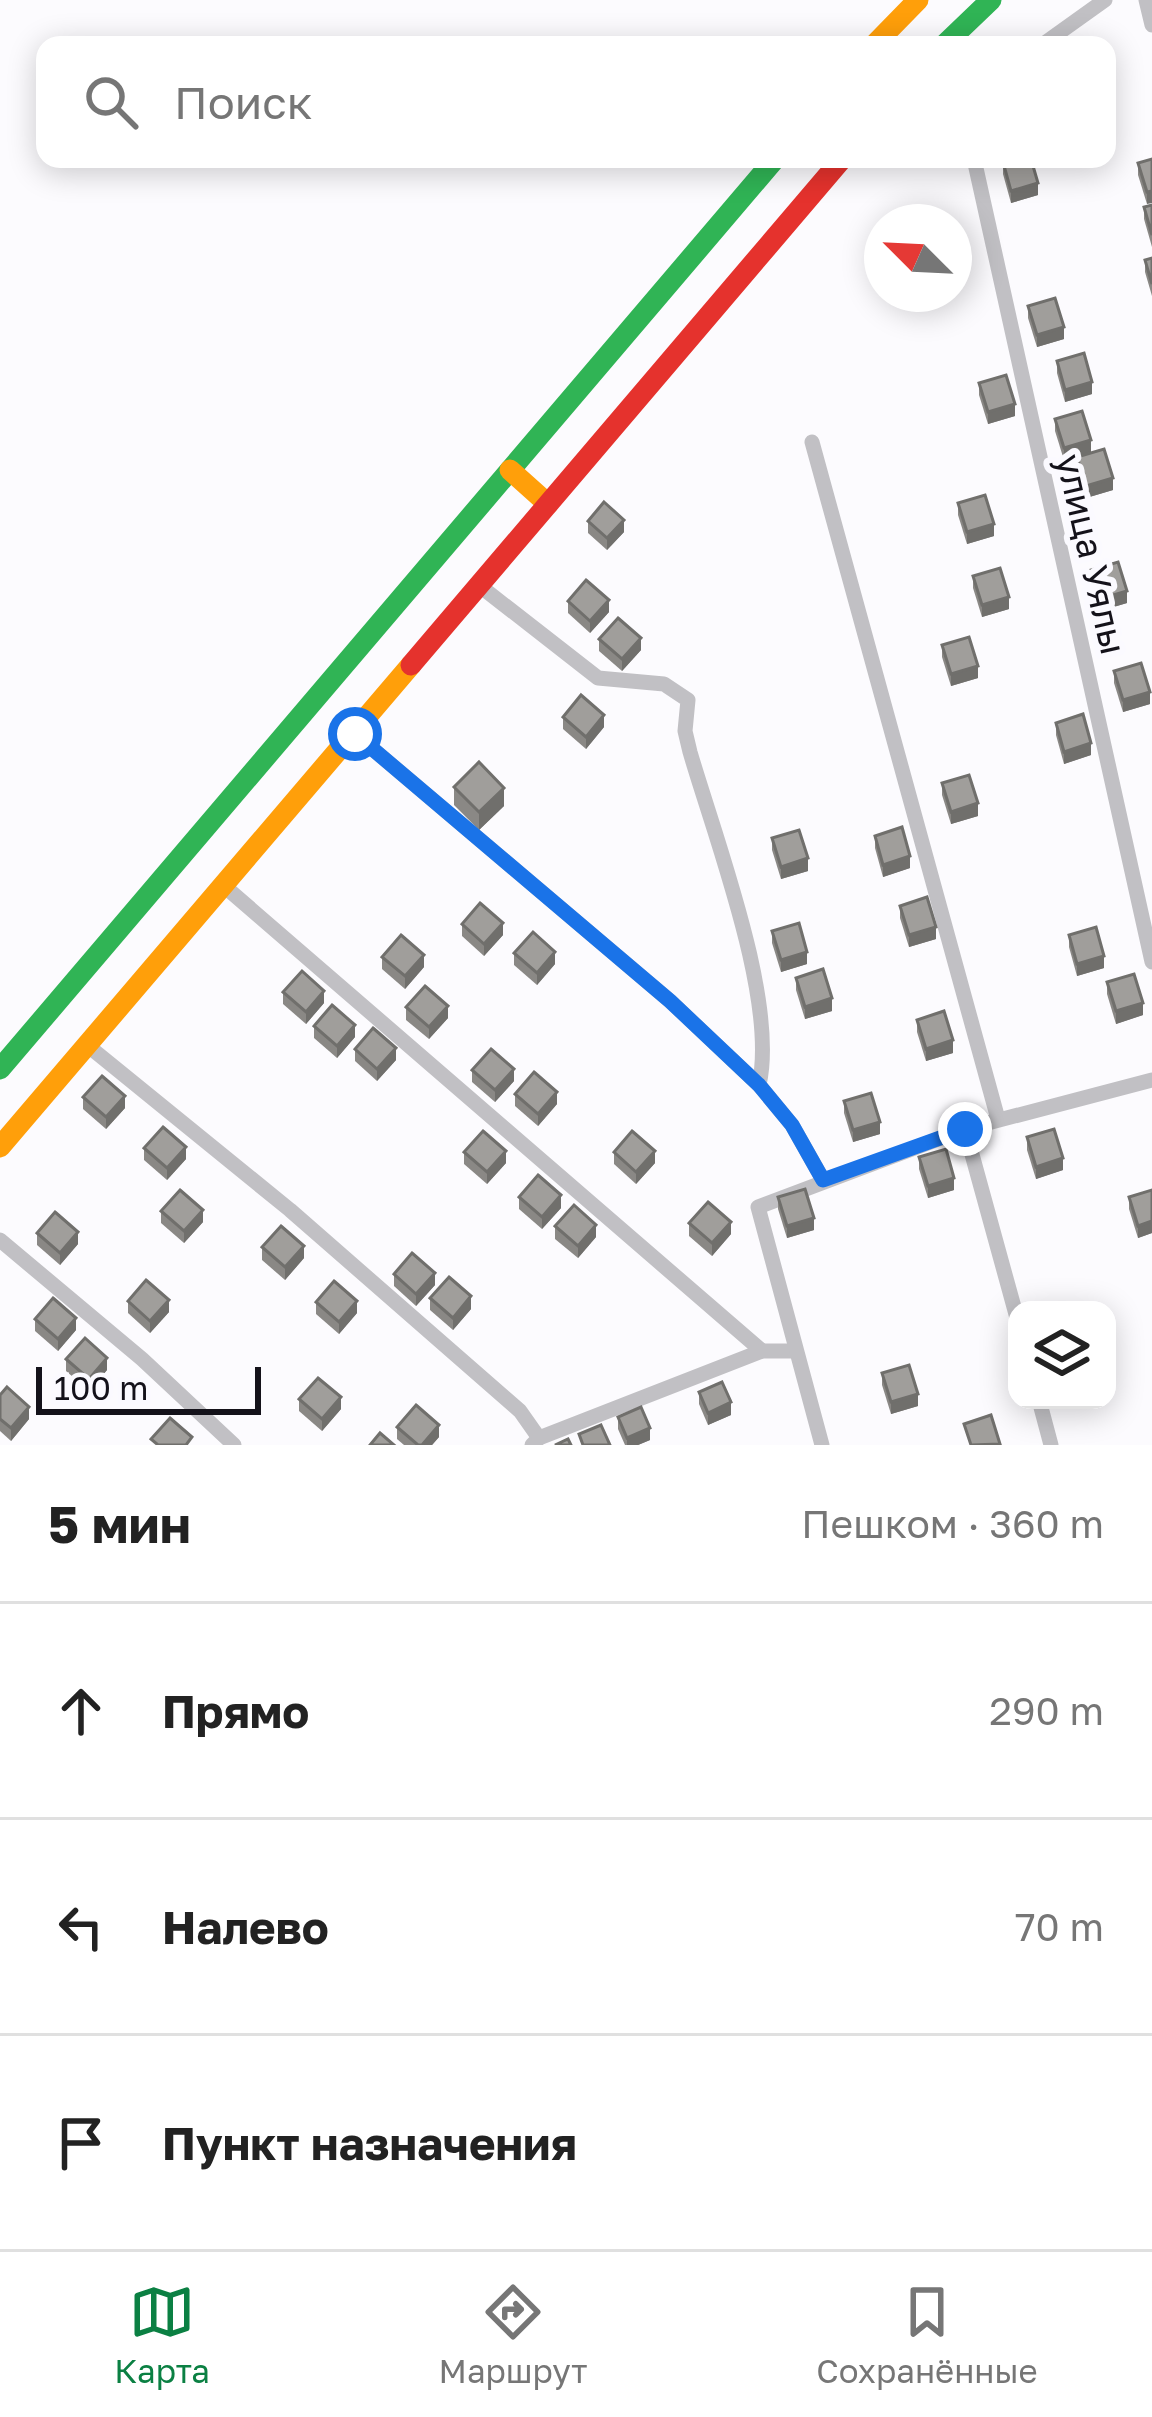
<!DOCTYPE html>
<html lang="ru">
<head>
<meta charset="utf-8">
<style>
  :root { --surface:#fff; --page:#f6f6f6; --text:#222; --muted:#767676; --line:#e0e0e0; --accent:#0b8043 }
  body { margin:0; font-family:"Golos Text",sans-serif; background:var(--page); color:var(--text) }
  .controls { position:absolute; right:36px; bottom:36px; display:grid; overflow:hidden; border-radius:24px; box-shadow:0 6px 30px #0003 }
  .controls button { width:108px; height:108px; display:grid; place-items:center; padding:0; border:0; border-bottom:3px solid var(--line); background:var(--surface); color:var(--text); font:60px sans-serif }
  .compass { position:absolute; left:864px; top:204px; width:108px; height:108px; border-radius:50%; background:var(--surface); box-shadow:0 6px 30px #0003; rotate:294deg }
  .scale { position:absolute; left:36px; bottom:30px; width:225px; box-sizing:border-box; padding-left:12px; border:6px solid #14121a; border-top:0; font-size:33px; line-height:42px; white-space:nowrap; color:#14121a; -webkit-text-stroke:9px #fbfaff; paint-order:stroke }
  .stop { position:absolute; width:36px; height:36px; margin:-27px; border:9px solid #1a73e8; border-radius:50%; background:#fff }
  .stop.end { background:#1a73e8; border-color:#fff; box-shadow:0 3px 12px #0008 }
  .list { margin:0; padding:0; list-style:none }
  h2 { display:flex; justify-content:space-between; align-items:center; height:156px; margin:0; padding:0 48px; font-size:51px }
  h2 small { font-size:39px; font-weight:400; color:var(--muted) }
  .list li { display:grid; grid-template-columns:78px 1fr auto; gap:36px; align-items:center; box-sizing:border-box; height:216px; padding:0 48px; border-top:3px solid var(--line) }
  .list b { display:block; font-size:45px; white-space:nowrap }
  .list em { font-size:39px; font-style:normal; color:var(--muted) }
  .icon { flex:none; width:66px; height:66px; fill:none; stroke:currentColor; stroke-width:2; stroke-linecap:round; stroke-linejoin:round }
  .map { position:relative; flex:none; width:1152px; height:1445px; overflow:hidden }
  .search { position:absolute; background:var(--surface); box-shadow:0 6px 30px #0003; left:36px; right:36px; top:36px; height:132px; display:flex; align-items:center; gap:30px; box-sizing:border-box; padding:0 42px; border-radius:24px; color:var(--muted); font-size:45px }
  .sheet { height:804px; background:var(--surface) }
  nav { display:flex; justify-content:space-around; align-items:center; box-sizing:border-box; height:168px; border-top:3px solid var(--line); background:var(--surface); font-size:33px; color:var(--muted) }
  nav a { display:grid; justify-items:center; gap:6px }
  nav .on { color:var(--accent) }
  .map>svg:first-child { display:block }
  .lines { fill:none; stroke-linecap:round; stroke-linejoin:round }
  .street { stroke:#c1c0c4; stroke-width:15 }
  .fast { stroke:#30b455; stroke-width:21 }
  .slow { stroke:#ff9f0a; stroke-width:21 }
  .jam { stroke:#e5322d; stroke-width:21 }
  .wall { fill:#8a8885 }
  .shaded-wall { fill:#706f6c }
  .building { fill:#a09e9b; stroke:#706f6c; stroke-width:3 }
  .route { stroke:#1a73e8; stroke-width:15 }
  .labels { text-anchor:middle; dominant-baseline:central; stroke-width:12; stroke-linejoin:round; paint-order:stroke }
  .street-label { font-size:36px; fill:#14121a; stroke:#fbfaff }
</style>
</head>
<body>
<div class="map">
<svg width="1152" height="1445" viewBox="0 0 1152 1445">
  <rect width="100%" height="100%" fill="#fcfbfe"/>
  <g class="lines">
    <!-- street -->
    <g class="street">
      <path d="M1146,0L1152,25"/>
      <path d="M1042,45L1105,0"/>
      <path d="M974,159L1152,962"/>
      <path d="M812,442L998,1119"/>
      <path d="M480,586L598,678L664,684L688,700L685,731L690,752C715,838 778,1001 759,1085"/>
      <path d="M355,734L670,1001L759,1085L792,1125L823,1180"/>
      <path d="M223,885L762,1351"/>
      <path d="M87,1045L290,1210L520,1411L539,1438L532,1445"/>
      <path d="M965,1129L1017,1318"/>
      <path d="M0,1240L142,1359L234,1445"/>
      <path d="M1039,1400L1051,1445"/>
      <path d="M539,1438L762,1351H794"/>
      <path d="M822,1445L758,1207L965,1129L1152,1080"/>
    </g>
    <!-- fast -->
    <g class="fast">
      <path d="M944,45L991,0"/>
      <path d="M0,1069L775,159"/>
    </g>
    <!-- slow -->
    <g class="slow">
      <path d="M874,45L918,0"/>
      <path d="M510,470L548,504"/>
      <path d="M0,1147L411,665"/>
    </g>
    <!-- jam -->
    <path class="jam" d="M411,665L842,159"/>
  </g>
  <!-- wall -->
  <g class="wall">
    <path d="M1152,159L1147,204L1138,175V163Z"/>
    <path d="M1003,162L1038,195L1011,203L1003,174Z"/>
    <path d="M1152,205V247L1144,219V207Z"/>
    <path d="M1152,258V296L1145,272V260Z"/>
    <path d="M1028,306L1064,339L1037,347L1028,318Z"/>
    <path d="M1057,361L1092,394L1065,402L1057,373Z"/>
    <path d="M979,383L1015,416L988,424L979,395Z"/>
    <path d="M1055,419L1091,452L1064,460L1055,431Z"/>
    <path d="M1077,457L1113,490L1086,498L1077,469Z"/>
    <path d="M958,503L994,536L967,544L958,515Z"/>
    <path d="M588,521L624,532L607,550L588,533Z"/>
    <path d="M1091,570L1127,603L1100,611L1091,582Z"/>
    <path d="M973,576L1009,609L982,617L973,588Z"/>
    <path d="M568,601L609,612L590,633L568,613Z"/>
    <path d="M599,639L641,650L622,671L599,651Z"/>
    <path d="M942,645L978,678L951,686L942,657Z"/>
    <path d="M1114,671L1150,704L1123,712L1114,683Z"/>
    <path d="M563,717L604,727L586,749L563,729Z"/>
    <path d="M1056,723L1091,755L1064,764L1056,735Z"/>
    <path d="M942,783L978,816L951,824L942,795Z"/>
    <path d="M454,787L504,806L479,830L454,805Z"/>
    <path d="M875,836L910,868L883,877L875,848Z"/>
    <path d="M772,838L808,871L781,879L772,850Z"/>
    <path d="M900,906L936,939L909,947L900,918Z"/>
    <path d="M462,924L503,935L484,956L462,936Z"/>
    <path d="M772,931L807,964L781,972L772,943Z"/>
    <path d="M1069,935L1104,968L1077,976L1069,947Z"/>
    <path d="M514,953L555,964L537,985L514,965Z"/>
    <path d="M382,957L424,967L405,989L382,969Z"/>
    <path d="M796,978L832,1011L805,1019L796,990Z"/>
    <path d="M1107,982L1143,1015L1116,1024L1107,994Z"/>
    <path d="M283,992L324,1003L306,1024L283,1004Z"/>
    <path d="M406,1007L448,1018L429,1039L406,1020Z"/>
    <path d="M917,1020L953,1053L926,1061L917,1032Z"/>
    <path d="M314,1026L355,1037L337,1058L314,1038Z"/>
    <path d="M355,1049L396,1060L377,1081L355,1061Z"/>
    <path d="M472,1070L514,1081L495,1102L472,1082Z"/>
    <path d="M515,1094L557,1104L538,1126L515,1106Z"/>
    <path d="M83,1097L125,1108L106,1129L83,1109Z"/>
    <path d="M844,1101L880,1134L853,1142L844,1113Z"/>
    <path d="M1027,1137L1063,1170L1036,1179L1027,1150Z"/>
    <path d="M144,1148L186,1159L167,1180L144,1160Z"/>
    <path d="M464,1152L506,1163L487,1184L464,1164Z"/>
    <path d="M614,1152L655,1163L636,1184L614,1164Z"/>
    <path d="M919,1157L954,1190L928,1198L919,1169Z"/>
    <path d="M1152,1190V1233L1138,1238L1129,1209V1197Z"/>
    <path d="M519,1197L561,1208L542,1229L519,1209Z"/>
    <path d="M778,1197L814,1230L787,1238L778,1209Z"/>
    <path d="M161,1211L203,1222L184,1243L161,1223Z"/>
    <path d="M689,1223L731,1234L712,1256L689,1236Z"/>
    <path d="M555,1226L596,1237L578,1258L555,1239Z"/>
    <path d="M37,1233L78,1244L60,1265L37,1245Z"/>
    <path d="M262,1247L304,1258L285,1280L262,1260Z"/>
    <path d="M394,1274L435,1285L416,1306L394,1286Z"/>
    <path d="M430,1298L471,1309L453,1330L430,1310Z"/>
    <path d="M128,1301L169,1312L150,1333L128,1313Z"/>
    <path d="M316,1302L357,1313L339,1334L316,1314Z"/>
    <path d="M35,1319L76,1330L58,1351L35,1331Z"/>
    <path d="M66,1359L107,1370L89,1391L66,1371Z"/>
    <path d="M882,1373L918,1406L891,1414L882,1385Z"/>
    <path d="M699,1392L731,1415L708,1425L699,1404Z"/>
    <path d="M0,1395L29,1419L11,1441L0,1431Z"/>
    <path d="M299,1399L341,1409L322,1431L299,1411Z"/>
    <path d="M618,1417L650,1440L638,1445H625L618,1429Z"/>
    <path d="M397,1427L439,1437L432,1445H404L397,1439Z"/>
  </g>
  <!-- shaded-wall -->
  <g class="shaded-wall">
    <path d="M1038,183V195L1011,203V191Z"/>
    <path d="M1152,191V203L1147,204V192Z"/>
    <path d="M1064,327V339L1037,347V335Z"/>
    <path d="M1092,382V394L1065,402V390Z"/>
    <path d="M1015,404V416L988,424V412Z"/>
    <path d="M1091,440V452L1064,460V448Z"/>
    <path d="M1113,478V490L1086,498V486Z"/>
    <path d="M624,520V532L607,550V538Z"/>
    <path d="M994,524V536L967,544V532Z"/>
    <path d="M1127,591V603L1100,611V599Z"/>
    <path d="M1009,597V609L982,617V605Z"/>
    <path d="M609,600V612L590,633V621Z"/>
    <path d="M641,638V650L622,671V659Z"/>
    <path d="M978,666V678L951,686V674Z"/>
    <path d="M1150,692V704L1123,712V700Z"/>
    <path d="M604,715V727L586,749V737Z"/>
    <path d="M1091,743V755L1064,764V752Z"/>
    <path d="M504,788V806L479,830V812Z"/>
    <path d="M978,803V816L951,824V812Z"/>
    <path d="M910,856V868L883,877V865Z"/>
    <path d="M808,858V871L781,879V867Z"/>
    <path d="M503,923V935L484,956V944Z"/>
    <path d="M936,927V939L909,947V935Z"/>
    <path d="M555,952V964L537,985V973Z"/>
    <path d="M807,952V964L781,972V960Z"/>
    <path d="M424,955V967L405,989V976Z"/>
    <path d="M1104,956V968L1077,976V964Z"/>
    <path d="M324,991V1003L306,1024V1012Z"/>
    <path d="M832,998V1011L805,1019V1007Z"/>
    <path d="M1143,1003V1015L1116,1024V1011Z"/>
    <path d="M448,1006V1018L429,1039V1027Z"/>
    <path d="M355,1025V1037L337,1058V1046Z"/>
    <path d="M953,1040V1053L926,1061V1049Z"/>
    <path d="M396,1048V1060L377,1081V1069Z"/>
    <path d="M514,1069V1081L495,1102V1090Z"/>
    <path d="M557,1092V1104L538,1126V1114Z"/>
    <path d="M125,1096V1108L106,1129V1117Z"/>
    <path d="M880,1122V1134L853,1142V1130Z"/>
    <path d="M186,1147V1159L167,1180V1168Z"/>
    <path d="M506,1151V1163L487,1184V1172Z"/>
    <path d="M655,1151V1163L636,1184V1172Z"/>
    <path d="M1063,1158V1170L1036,1179V1167Z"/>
    <path d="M954,1178V1190L928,1198V1186Z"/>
    <path d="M561,1195V1208L542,1229V1217Z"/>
    <path d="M203,1210V1222L184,1243V1231Z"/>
    <path d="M814,1218V1230L787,1238V1226Z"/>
    <path d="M1152,1221V1233L1138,1238V1226Z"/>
    <path d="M731,1222V1234L712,1256V1243Z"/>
    <path d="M596,1225V1237L578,1258V1246Z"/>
    <path d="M78,1232V1244L60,1265V1253Z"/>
    <path d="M304,1246V1258L285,1280V1267Z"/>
    <path d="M435,1273V1285L416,1306V1294Z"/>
    <path d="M471,1296V1309L453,1330V1318Z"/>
    <path d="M169,1300V1312L150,1333V1321Z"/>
    <path d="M357,1301V1313L339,1334V1322Z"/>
    <path d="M76,1318V1330L58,1351V1339Z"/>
    <path d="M107,1358V1370L89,1391V1379Z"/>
    <path d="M918,1394V1406L891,1414V1402Z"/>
    <path d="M341,1397V1409L322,1431V1419Z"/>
    <path d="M731,1402V1415L708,1425V1413Z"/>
    <path d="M29,1407V1419L11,1441V1428Z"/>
    <path d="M439,1425V1437L432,1445H422Z"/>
    <path d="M650,1428V1440L638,1445H627V1438Z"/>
  </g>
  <!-- building -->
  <g class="building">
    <path d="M1013,159H1031L1038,183L1011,191L1003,162Z"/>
    <path d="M1152,159V191L1147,192L1138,163Z"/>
    <path d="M1152,205V235L1144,207Z"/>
    <path d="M1152,258V284L1145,260Z"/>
    <path d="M1055,298L1064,327L1037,335L1028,306Z"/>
    <path d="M1084,353L1092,382L1065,390L1057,361Z"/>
    <path d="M1006,375L1015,404L988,412L979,383Z"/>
    <path d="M1082,411L1091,440L1064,448L1055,419Z"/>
    <path d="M1104,449L1113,478L1086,486L1077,457Z"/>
    <path d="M985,495L994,524L967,532L958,503Z"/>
    <path d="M604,502L624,520L607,538L588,521Z"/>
    <path d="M1118,562L1127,591L1100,599L1091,570Z"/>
    <path d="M1000,568L1009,597L982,605L973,576Z"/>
    <path d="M586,580L609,600L590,621L568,601Z"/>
    <path d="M618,618L641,638L622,659L599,639Z"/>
    <path d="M969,637L978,666L951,674L942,645Z"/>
    <path d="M1141,663L1150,692L1123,700L1114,671Z"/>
    <path d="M581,695L604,715L586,737L563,717Z"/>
    <path d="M1083,714L1091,743L1064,752L1056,723Z"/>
    <path d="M479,762L504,788L479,812L454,787Z"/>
    <path d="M969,775L978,803L951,812L942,783Z"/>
    <path d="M902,827L910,856L883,865L875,836Z"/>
    <path d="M799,830L808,858L781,867L772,838Z"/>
    <path d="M927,897L936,927L909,935L900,906Z"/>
    <path d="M480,903L503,923L484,944L462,924Z"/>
    <path d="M799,923L807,952L781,960L772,931Z"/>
    <path d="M1096,927L1104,956L1077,964L1069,935Z"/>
    <path d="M533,932L555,952L537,973L514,953Z"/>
    <path d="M401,935L424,955L405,976L382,957Z"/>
    <path d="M823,969L832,998L805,1007L796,978Z"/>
    <path d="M302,971L324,991L306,1012L283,992Z"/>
    <path d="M1134,974L1143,1003L1116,1011L1107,982Z"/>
    <path d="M425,986L448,1006L429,1027L406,1007Z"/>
    <path d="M332,1005L355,1025L337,1046L314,1026Z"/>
    <path d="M944,1011L953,1040L926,1049L917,1020Z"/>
    <path d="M373,1028L396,1048L377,1069L355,1049Z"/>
    <path d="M491,1049L514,1069L495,1090L472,1070Z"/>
    <path d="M534,1072L557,1092L538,1114L515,1094Z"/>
    <path d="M102,1076L125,1096L106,1117L83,1097Z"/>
    <path d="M871,1093L880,1122L853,1130L844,1101Z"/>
    <path d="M163,1127L186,1147L167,1168L144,1148Z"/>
    <path d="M1054,1129L1063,1158L1036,1167L1027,1137Z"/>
    <path d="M483,1131L506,1151L487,1172L464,1152Z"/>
    <path d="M632,1131L655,1151L636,1172L614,1152Z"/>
    <path d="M946,1149L954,1178L928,1186L919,1157Z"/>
    <path d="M538,1175L561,1195L542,1217L519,1197Z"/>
    <path d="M805,1189L814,1218L787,1226L778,1197Z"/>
    <path d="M180,1190L203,1210L184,1231L161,1211Z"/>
    <path d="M1152,1190V1221L1138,1226L1129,1197Z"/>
    <path d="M708,1202L731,1222L712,1243L689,1223Z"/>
    <path d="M574,1205L596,1225L578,1246L555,1226Z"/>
    <path d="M55,1212L78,1232L60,1253L37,1233Z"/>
    <path d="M281,1226L304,1246L285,1267L262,1247Z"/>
    <path d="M412,1253L435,1273L416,1294L394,1274Z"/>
    <path d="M449,1277L471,1296L453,1318L430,1298Z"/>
    <path d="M146,1280L169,1300L150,1321L128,1301Z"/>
    <path d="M334,1281L357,1301L339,1322L316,1302Z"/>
    <path d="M53,1298L76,1318L58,1339L35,1319Z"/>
    <path d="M85,1338L107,1358L89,1379L66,1359Z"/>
    <path d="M909,1365L918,1394L891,1402L882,1373Z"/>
    <path d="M318,1378L341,1397L322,1419L299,1399Z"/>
    <path d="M722,1382L731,1402L708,1413L699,1392Z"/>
    <path d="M7,1387L29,1407L11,1428L0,1419V1395Z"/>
    <path d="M416,1405L439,1425L422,1445H418L397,1427Z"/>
    <path d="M641,1407L650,1428L627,1438L618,1417Z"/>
    <path d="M991,1415L1000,1444L971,1445L964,1424Z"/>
    <path d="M170,1418L192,1437L186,1445H158L151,1439Z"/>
    <path d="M601,1425L610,1445H583L579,1434Z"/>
    <path d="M380,1433L394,1445H370Z"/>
    <path d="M568,1439L571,1445H555Z"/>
  </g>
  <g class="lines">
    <!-- route -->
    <path class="route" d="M355,734L670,1001L759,1085L792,1125L823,1180L965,1129"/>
  </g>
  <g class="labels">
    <!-- street labels -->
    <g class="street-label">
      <text transform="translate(1092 554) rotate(77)">улица Уялы</text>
    </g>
  </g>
</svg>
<div class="controls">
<button><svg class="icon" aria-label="layers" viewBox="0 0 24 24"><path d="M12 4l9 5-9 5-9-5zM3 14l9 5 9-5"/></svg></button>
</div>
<svg class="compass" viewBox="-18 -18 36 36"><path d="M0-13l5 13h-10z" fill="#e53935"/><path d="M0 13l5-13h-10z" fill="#767676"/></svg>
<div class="scale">100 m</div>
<div class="stop" style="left:355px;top:734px"></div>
<div class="stop end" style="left:965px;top:1129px"></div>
<div class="search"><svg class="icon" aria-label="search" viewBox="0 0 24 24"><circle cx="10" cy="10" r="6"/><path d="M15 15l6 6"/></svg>Поиск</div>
</div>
<section class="sheet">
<h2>5 мин<small>Пешком · 360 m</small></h2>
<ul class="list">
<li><svg class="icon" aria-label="ahead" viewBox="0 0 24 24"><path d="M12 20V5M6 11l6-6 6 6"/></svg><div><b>Прямо</b></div><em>290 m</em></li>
<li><svg class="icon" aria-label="left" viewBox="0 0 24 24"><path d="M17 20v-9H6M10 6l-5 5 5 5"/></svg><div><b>Налево</b></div><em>70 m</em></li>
<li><svg class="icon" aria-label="arrive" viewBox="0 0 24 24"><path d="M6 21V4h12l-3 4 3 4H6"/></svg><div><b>Пункт назначения</b></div></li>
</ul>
</section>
<nav>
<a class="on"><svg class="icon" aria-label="map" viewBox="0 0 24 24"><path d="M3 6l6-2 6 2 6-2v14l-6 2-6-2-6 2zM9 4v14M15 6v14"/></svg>Карта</a>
<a><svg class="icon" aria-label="directions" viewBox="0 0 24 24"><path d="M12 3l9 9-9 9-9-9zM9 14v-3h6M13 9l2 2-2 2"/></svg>Маршрут</a>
<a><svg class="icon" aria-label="saved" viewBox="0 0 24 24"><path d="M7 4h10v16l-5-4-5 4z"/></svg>Сохранённые</a>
</nav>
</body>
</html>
